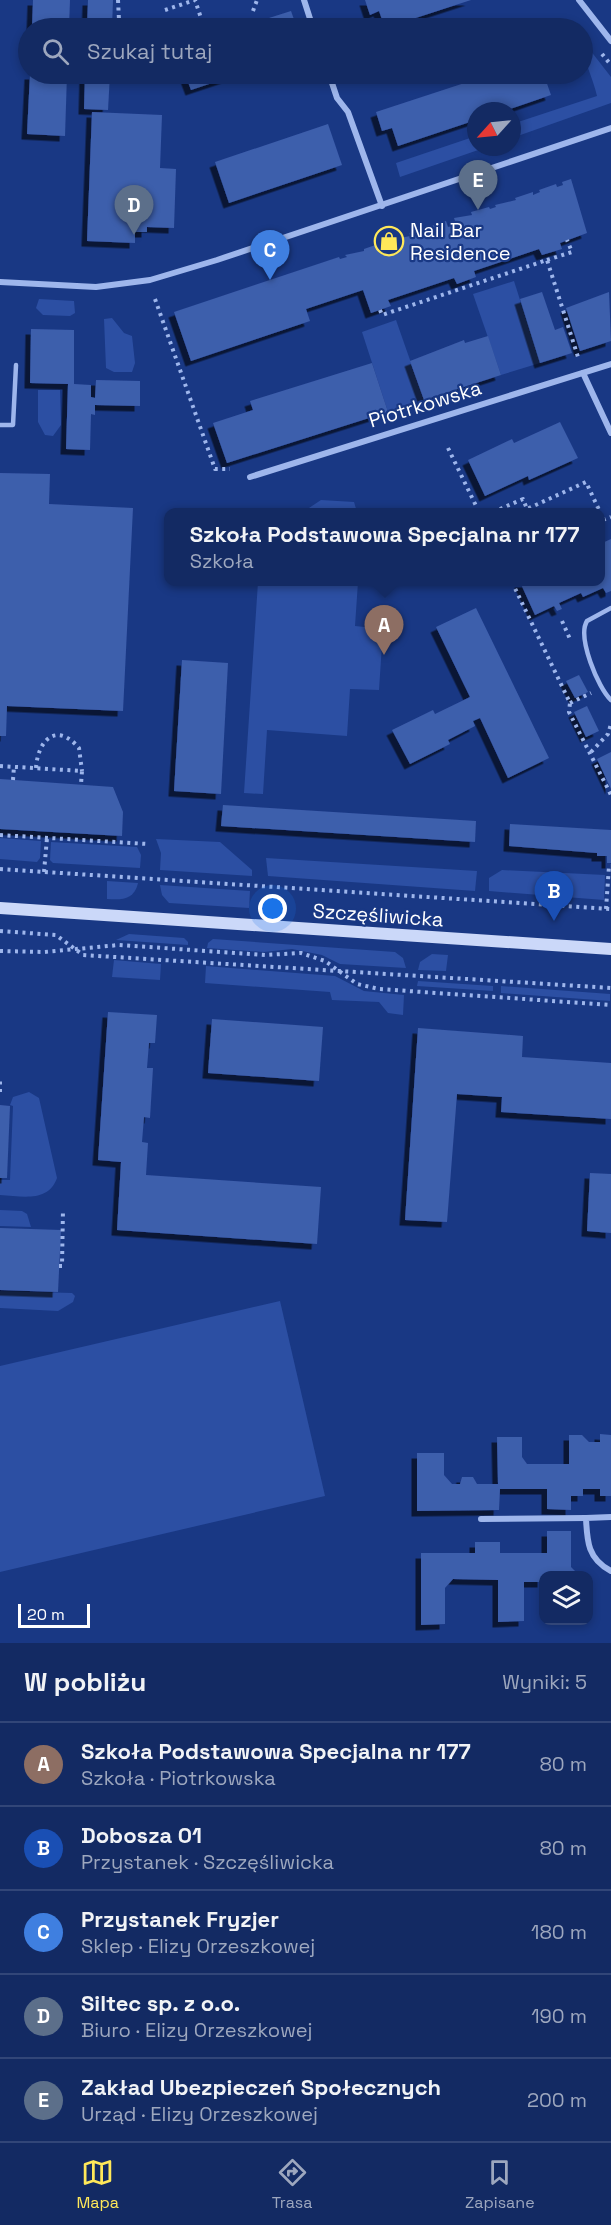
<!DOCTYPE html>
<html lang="pl">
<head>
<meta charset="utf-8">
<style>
  :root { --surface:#132a63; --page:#1c3269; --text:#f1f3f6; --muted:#9da7be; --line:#324678; --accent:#ffe859 }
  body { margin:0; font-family:"Space Grotesk",sans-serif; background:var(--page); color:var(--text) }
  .controls { position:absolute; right:18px; bottom:18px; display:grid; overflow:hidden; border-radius:12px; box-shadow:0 3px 9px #0003 }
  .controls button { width:54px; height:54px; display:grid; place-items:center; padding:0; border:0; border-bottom:2px solid var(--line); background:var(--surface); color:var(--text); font:30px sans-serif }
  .compass { position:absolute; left:467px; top:102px; width:54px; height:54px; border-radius:50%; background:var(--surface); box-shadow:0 3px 9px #0003; rotate:243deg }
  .scale { position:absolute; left:18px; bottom:15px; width:72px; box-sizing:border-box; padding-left:6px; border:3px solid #fff; border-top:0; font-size:16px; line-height:21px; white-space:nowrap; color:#fff; -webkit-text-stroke:4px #193884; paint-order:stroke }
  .you { position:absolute; left:273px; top:909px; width:21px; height:21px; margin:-15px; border:4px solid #fff; border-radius:50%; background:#1a73e8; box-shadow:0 0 0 9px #1a73e833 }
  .badge { display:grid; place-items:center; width:39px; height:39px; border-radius:50%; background:var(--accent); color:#fff; font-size:20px; font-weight:700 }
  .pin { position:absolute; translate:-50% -50px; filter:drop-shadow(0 2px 3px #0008) }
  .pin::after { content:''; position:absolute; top:32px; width:21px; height:18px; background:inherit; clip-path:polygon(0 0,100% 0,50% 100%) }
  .popup { position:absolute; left:164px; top:508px; width:441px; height:78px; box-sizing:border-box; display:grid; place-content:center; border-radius:12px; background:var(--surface); filter:drop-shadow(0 2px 4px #0005); font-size:20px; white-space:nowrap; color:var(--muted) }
  .popup b { font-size:22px; color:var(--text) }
  .popup::after { content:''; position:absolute; left:50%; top:100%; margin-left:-12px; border:12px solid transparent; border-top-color:var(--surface) }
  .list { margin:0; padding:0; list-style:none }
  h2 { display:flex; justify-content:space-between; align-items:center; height:78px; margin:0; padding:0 24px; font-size:26px }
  h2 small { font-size:20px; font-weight:400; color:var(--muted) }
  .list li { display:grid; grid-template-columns:39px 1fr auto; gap:18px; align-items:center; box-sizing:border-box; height:84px; padding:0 24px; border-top:2px solid var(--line) }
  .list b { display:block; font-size:22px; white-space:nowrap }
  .list p { margin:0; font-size:20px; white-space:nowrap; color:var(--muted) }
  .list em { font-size:20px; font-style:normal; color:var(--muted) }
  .icon { flex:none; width:33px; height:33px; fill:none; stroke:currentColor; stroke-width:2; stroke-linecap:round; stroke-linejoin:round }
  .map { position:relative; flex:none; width:611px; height:1643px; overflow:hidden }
  .search { position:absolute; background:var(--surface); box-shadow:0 3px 9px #0003; left:18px; right:18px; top:18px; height:66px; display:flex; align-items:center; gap:15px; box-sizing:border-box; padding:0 21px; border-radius:33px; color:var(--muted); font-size:22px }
  .sheet { height:498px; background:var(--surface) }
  nav { display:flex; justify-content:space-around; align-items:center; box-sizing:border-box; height:84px; border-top:2px solid var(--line); background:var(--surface); font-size:16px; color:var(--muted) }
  nav a { display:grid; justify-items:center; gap:3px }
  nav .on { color:var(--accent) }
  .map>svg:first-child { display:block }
  .green { fill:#2c4fa3 }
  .building { fill:#3e5eac; filter:url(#shadow) }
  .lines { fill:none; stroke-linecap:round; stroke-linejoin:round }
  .path { stroke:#9eb6ec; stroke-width:4; stroke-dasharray:3 4.5; stroke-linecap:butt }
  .lane { stroke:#9eb6ec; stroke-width:4.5 }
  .street { stroke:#9eb6ec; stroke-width:6 }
  .secondary { stroke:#cbd8f9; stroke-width:12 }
  .labels { text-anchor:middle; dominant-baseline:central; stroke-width:4.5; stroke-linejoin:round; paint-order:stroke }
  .poi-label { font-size:20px; fill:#fff; stroke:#193884; text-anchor:start }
  .street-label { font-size:20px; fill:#fff; stroke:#193884 }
</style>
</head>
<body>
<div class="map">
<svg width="611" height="1643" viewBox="0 0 611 1643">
  <defs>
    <filter id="shadow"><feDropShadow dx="-5.5" dy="5.5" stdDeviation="0" flood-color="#0009"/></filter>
  </defs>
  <rect width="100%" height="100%" fill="#193884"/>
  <!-- green -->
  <g class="green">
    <path d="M583,41L611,77V103L512,138V124L597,96C593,77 582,59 583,41Z"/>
    <path d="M476,136V147H487L400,177L396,163Z"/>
    <path d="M514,281L540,363L501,375L473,294Z"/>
    <path d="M39,299L74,301L75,313L70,316L43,315L36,308Z"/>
    <path d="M112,318L124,333L132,336L135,363L132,372H114L106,368L104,319Z"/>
    <path d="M396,320L424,400L388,412L362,332Z"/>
    <path d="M38,390H60L61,425L53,436L45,435L38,422Z"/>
    <path d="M321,500L354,502L357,512H303Z"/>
    <path d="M258,582H358L355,626L383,629L379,690L350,689L347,736L267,730L263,794L244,793Z"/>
    <path d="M0,838L41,841L40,858L37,862L0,859Z"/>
    <path d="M156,839L220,842L252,870V876L160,870L161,853Z"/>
    <path d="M51,842L137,847L141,855L140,868L53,863L50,860Z"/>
    <path d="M266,858L477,871L475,891L268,876Z"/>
    <path d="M502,870L605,875L604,900L489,891V878Z"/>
    <path d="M107,881L138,883C134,900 122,900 107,899Z"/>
    <path d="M160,885L250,891L249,908L169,903L162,895Z"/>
    <path d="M129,934L184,938L188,942V945L116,940Z"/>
    <path d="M213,939L395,952L403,958L406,968L340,964L322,955L292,949L264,952L207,948L208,943Z"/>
    <path d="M432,954L448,955L446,971L418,970L420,962Z"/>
    <path d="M114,960L161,964L160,980L112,977Z"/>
    <path d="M206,966L335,976L364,991L404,995L403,1015L388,1013L379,1002L332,1000L330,992L205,983Z"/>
    <path d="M418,981L493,986V991L417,986Z"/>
    <path d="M501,986L610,994V1001L501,993Z"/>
    <path d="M29,1092L39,1098L57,1178C48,1203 22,1196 0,1195V1180H10L13,1106L10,1105L13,1097Z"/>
    <path d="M0,1210L22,1211L27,1214L31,1227L0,1226Z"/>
    <path d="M0,1291L72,1293L75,1296L73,1302L58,1311L0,1308Z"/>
    <path d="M280,1301L325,1496L0,1572V1366Z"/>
  </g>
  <!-- building -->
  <g class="building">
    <path d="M33,0H70L69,28H32Z"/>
    <path d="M88,0H113L112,28H87Z"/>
    <path d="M365,0H471L385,28L379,11L370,15Z"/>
    <path d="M291,11L297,28H238Z"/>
    <path d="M30,74H67L65,136L27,134Z"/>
    <path d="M85,74H110L108,110L84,109Z"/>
    <path d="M185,74H239L191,90Z"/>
    <path d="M492,74H557L545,78L551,95L504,111H476V120L398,146L392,128L382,131L376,112Z"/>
    <path d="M92,112L162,115L160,168L176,169L174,228L147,227V232H135V243L87,241Z"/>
    <path d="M328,124L342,165L229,203L215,162Z"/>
    <path d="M571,179L587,233L560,243L562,249L542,255L539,249L474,271L476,277L457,284L454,278L388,300L391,306L371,313L363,290L306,309L310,321L191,361L174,312L339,257L340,259L347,257L345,255L364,251V249L384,242L385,245L391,242L390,240L410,236L409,233L423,229L424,231L430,229L429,227L446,221L448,227L456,224L454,218L472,215L471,212L489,207L490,209L496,207L495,205L516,200L515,198L533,192V195L540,192L539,190L556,184L557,187L563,185L562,182Z"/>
    <path d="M542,292L555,330L563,327L572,353L540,363L520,299Z"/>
    <path d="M609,292L611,341L580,351L566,308Z"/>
    <path d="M31,329L74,330V384L91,385V397L95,398L96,380L140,381V406L95,405V415L91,414L90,450L66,449L68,384L30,383Z"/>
    <path d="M488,336L501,375L424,400L410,361L464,340L465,343Z"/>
    <path d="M372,363L388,412L227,463L213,423L253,410L250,401Z"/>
    <path d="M560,422L578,458L529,480L528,476L485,496L468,460L512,439L514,443Z"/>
    <path d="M0,473L50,474L49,504L133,508L123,711L7,706L6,736H0Z"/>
    <path d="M611,539V591L606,593L603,588L583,597L581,593L559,603L562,609L557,611L554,606L535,615L520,582H600V544Z"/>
    <path d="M476,608L549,758L508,778L480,718L473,721L475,726L448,740L450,744L410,764L392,730L433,710L435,714L470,697L436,627Z"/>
    <path d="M182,660L228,663L221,794L174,791Z"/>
    <path d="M579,675L588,692L575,698L566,681Z"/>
    <path d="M587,706L599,731L586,737L574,712Z"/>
    <path d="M611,752V789L597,759Z"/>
    <path d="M0,779L113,787L123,812L122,836L0,829Z"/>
    <path d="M223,805L476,821L475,842L221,826Z"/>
    <path d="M510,824L611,830V863H607V856H597V853L509,846Z"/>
    <path d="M108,1012L157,1015L155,1043H149L147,1068H153L150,1118L144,1117L142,1142L148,1143L146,1175L321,1187L317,1244L117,1230L121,1162L98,1160Z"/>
    <path d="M212,1019L323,1027L319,1081L208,1073Z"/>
    <path d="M418,1028L523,1036L522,1057L611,1063V1119L501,1112L502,1097L457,1094L447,1222L405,1220Z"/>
    <path d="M0,1105L10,1106L7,1178H0Z"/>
    <path d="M590,1173L611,1174V1233L587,1231Z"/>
    <path d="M0,1228L61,1230L58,1292L0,1290Z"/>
    <path d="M600,1434L611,1435V1496H600V1489H583V1496H571V1510L547,1509V1489H500L499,1510L417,1511V1453H444V1475L452,1484H460L462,1477H473L477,1484H498L497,1437H522V1457L527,1464H569V1435H582L589,1442H600Z"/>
    <path d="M547,1531H571V1567L579,1575H543V1582H524V1621L498,1622V1580L453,1579L445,1588V1624L421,1625V1553H475V1542H500V1553H547Z"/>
  </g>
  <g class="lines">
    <!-- path -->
    <g class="path">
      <path d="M118,0L119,20"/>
      <path d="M165,10L195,0L204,27"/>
      <path d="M253,11L257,0"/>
      <path d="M602,54L611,65"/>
      <path d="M547,260L572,252L567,240"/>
      <path d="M155,299L215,469H230"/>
      <path d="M380,310L382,315L547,260L578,357"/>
      <path d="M448,448L479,512"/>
      <path d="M493,512L523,499L527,509L586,482L600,512"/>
      <path d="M600,513L603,520L611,517"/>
      <path d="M512,582L570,703L569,712L611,795"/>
      <path d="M562,621L570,639"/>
      <path d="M570,703L591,693"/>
      <path d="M591,752L608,734L611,724"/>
      <path d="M0,766L82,771L81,784"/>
      <path d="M36,768C38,739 57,722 79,748L82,771"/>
      <path d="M13,780L14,766"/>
      <path d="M0,835L148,844"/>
      <path d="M0,869L611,909"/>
      <path d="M44,872L47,838"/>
      <path d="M606,909L609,866H611"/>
      <path d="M0,931L56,935L83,955L611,988"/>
      <path d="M0,951L44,952L119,945L265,955L301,953L325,961L357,984L379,989L611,1005"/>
      <path d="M0,1092V1081"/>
      <path d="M59,1266H62L63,1209"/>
    </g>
    <!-- lane -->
    <g class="lane">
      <path d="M0,425H13L16,365"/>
      <path d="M611,608L587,621C577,637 598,688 611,700"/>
    </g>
    <!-- street -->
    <g class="street">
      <path d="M304,0L313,28"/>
      <path d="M579,0L611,41"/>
      <path d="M329,74L337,98L348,112L382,206"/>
      <path d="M0,282L96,287L150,280L217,260L611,128"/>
      <path d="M583,373L611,433"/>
      <path d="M250,477L611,364"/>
      <path d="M611,1517L586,1518C587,1542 588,1559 611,1571"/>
      <path d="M481,1519L586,1518"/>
    </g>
    <!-- secondary -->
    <path class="secondary" d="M0,908L611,949"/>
  </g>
  <!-- icons -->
  <defs>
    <g id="shop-ring" transform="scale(1.5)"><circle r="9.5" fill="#193884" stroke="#ffe859" stroke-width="1.5"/><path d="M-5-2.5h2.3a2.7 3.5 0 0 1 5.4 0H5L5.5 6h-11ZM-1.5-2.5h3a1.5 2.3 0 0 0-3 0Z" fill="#ffe859"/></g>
  </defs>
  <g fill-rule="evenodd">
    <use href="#shop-ring" x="389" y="241"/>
  </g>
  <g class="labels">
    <!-- poi labels -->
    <g class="poi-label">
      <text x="410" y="230">Nail Bar<tspan x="410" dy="23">Residence</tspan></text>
    </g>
    <!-- street labels -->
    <g class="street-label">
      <text transform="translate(425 404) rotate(-17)">Piotrkowska</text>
      <text transform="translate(378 915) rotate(4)">Szczęśliwicka</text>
    </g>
  </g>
</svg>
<div class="controls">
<button><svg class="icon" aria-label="layers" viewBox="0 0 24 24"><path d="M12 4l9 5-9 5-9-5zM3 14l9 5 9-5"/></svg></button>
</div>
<svg class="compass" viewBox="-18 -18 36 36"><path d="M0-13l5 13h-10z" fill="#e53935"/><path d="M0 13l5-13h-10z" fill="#9da7be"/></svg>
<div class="scale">20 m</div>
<div class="you"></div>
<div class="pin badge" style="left:384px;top:655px;background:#8d6e63">A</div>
<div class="popup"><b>Szkoła Podstawowa Specjalna nr 177</b>Szkoła</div>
<div class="pin badge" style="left:554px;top:921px;background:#1a4fb4">B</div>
<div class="pin badge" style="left:270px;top:280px;background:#3f7fe0">C</div>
<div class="pin badge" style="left:134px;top:235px;background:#5c6f8a">D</div>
<div class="pin badge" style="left:478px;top:210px;background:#5c6f8a">E</div>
<div class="search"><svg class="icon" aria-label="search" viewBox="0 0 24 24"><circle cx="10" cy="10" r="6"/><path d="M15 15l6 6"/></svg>Szukaj tutaj</div>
</div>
<section class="sheet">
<h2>W pobliżu<small>Wyniki: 5</small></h2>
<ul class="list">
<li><span class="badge" style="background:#8d6e63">A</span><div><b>Szkoła Podstawowa Specjalna nr 177</b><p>Szkoła · Piotrkowska</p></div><em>80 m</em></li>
<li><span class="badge" style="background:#1a4fb4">B</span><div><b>Dobosza 01</b><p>Przystanek · Szczęśliwicka</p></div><em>80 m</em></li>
<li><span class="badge" style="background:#3f7fe0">C</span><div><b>Przystanek Fryzjer</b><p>Sklep · Elizy Orzeszkowej</p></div><em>180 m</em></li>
<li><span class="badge" style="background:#5c6f8a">D</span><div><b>Siltec sp. z o.o.</b><p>Biuro · Elizy Orzeszkowej</p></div><em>190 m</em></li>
<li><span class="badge" style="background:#5c6f8a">E</span><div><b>Zakład Ubezpieczeń Społecznych</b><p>Urząd · Elizy Orzeszkowej</p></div><em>200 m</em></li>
</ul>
</section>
<nav>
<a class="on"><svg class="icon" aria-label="map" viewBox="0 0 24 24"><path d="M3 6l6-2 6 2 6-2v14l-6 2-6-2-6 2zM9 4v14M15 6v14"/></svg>Mapa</a>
<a><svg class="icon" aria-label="directions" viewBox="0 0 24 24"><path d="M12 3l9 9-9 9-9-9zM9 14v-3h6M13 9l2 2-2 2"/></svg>Trasa</a>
<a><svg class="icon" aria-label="saved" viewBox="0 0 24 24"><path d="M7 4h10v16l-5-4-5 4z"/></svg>Zapisane</a>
</nav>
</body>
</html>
